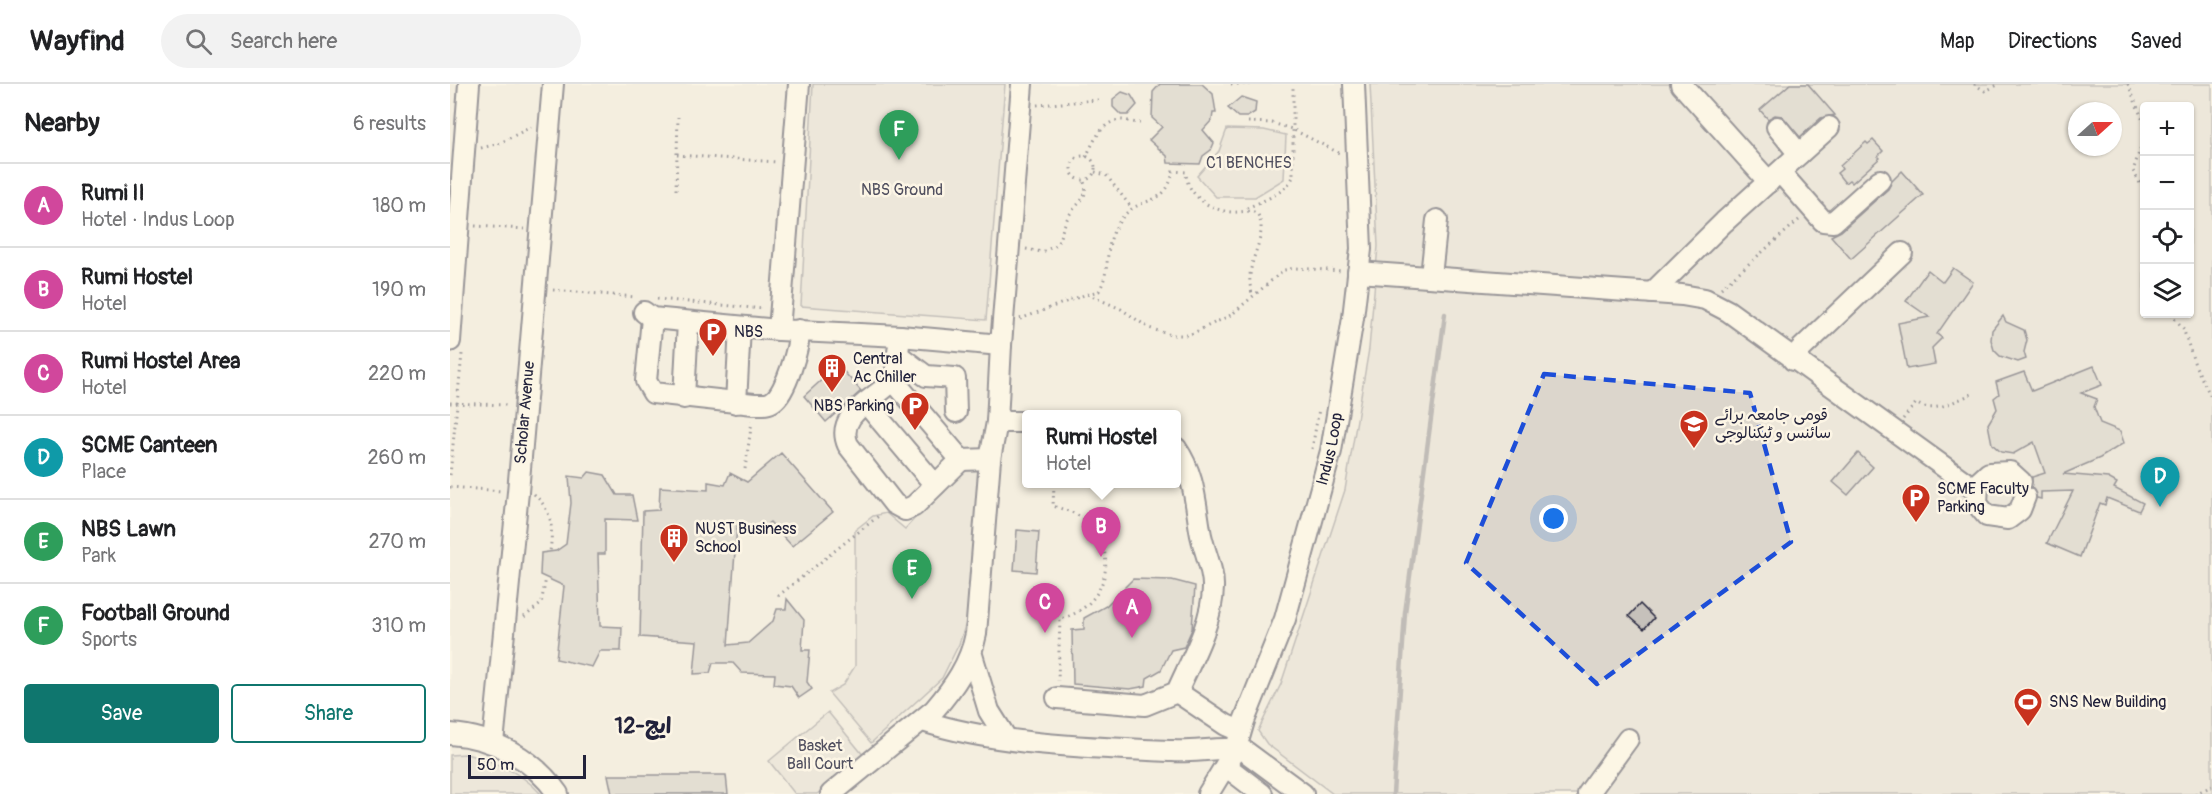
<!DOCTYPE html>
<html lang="en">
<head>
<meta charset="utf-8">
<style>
  :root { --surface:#fff; --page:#f2f2f2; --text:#202124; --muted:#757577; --line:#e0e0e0; --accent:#0f766e }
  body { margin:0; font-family:Pangolin,"Playpen Sans Arabic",sans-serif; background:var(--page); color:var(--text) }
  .controls { position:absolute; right:18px; top:18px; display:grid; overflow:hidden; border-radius:6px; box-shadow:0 2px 4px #0004 }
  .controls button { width:54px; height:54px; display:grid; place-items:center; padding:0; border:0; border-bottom:2px solid var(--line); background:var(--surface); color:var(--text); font:30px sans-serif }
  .compass { position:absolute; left:1618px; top:18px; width:54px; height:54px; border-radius:50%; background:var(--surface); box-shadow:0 2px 4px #0004; rotate:69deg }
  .scale { position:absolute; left:18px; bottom:15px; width:118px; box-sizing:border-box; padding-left:6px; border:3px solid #22223b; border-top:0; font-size:16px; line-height:21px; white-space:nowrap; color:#22223b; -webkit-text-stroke:4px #fcf5e5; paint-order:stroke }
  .you { position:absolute; left:1104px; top:435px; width:21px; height:21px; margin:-15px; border:4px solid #fff; border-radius:50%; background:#1a73e8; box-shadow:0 0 0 9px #1a73e833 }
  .badge { display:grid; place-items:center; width:39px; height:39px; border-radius:50%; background:var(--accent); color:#fff; font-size:20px; font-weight:700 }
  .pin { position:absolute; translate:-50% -50px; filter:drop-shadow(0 2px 3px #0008) }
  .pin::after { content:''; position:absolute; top:32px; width:21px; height:18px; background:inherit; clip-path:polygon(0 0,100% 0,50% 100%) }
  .popup { position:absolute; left:572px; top:326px; width:159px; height:78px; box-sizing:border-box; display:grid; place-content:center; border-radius:6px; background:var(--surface); filter:drop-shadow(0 2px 4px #0005); font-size:20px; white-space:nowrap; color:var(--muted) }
  .popup b { font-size:22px; color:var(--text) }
  .popup::after { content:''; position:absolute; left:50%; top:100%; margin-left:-12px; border:12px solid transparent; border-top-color:var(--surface) }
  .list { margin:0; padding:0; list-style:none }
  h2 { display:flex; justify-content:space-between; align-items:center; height:78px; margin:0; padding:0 24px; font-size:26px }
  h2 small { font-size:20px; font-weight:400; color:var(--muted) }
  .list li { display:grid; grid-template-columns:39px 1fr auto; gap:18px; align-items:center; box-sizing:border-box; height:84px; padding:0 24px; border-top:2px solid var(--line) }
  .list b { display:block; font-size:22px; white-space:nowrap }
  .list p { margin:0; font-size:20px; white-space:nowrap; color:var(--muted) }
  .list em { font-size:20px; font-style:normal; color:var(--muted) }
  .actions { display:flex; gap:12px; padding:18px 24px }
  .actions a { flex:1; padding:14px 0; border:2px solid var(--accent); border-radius:6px; text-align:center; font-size:21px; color:var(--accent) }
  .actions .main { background:var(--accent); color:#fff }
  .icon { flex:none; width:33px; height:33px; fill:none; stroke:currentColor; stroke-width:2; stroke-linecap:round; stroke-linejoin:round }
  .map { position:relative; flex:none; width:1762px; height:710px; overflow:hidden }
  header { display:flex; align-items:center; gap:36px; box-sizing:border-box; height:84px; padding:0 30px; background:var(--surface); border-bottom:2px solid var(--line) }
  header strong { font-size:28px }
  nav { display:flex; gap:33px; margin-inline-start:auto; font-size:21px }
  .search { width:420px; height:54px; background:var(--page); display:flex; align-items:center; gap:15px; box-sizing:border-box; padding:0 21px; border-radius:33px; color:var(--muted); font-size:22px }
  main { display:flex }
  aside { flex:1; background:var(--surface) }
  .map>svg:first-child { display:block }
  .built { fill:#ece5d8; fill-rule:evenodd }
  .green { fill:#dcd6cc; stroke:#7f7c84; stroke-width:1.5; fill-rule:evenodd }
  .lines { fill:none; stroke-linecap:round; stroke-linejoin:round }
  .stream { stroke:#78757e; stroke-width:4.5 }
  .building { fill:#c6c1bb; stroke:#22223b; stroke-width:1.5 }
  .minor-casing { stroke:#22223b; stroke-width:24 }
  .path { stroke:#22223b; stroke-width:3; stroke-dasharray:1.5 4.5; stroke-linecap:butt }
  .minor { stroke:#fcf5e5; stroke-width:20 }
  .marked { fill:none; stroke:#1d4ed8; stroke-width:4.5; stroke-dasharray:12 8; stroke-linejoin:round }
  .labels { text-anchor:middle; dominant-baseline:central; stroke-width:5; stroke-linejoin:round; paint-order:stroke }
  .park-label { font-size:16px; fill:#504f5f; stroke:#fcf5e5 }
  .poi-label { font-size:16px; fill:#22223b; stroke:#fcf5e5; text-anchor:start }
  .street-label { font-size:16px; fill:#22223b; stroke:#fcf5e5 }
  .district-label { font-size:22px; font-weight:bold; fill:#22223b; stroke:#fcf5e5 }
</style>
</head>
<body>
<header>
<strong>Wayfind</strong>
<div class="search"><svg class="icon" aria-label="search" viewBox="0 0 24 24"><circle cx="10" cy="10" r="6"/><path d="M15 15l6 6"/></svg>Search here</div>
<nav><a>Map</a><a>Directions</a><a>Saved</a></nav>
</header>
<main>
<aside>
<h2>Nearby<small>6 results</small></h2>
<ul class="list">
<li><span class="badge" style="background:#d1479c">A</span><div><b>Rumi II</b><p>Hotel · Indus Loop</p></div><em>180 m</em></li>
<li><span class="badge" style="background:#d1479c">B</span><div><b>Rumi Hostel</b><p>Hotel</p></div><em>190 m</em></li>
<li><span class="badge" style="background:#d1479c">C</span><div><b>Rumi Hostel Area</b><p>Hotel</p></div><em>220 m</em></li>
<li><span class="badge" style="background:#0f9aa8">D</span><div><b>SCME Canteen</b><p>Place</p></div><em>260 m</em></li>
<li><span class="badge" style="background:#2e9e5b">E</span><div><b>NBS Lawn</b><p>Park</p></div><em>270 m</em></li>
<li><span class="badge" style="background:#2e9e5b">F</span><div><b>Football Ground</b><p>Sports</p></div><em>310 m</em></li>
</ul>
<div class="actions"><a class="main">Save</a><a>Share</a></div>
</aside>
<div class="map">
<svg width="1762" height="710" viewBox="0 0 1762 710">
  <rect width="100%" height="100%" fill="#fcf5e5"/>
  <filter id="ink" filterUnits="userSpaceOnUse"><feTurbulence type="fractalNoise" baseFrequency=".0167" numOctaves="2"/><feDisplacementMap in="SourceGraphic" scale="12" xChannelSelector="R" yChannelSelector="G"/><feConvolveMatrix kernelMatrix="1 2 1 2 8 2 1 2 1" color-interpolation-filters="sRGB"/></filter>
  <g filter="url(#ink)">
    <!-- built -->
    <path class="built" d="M0,0H1762V710H0ZM1694,22H1740V230H1694ZM1627,27H1663V63H1627ZM576,330H726V400H576Z"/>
    <!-- green -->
    <g class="green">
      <path d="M363,0H555L536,236L351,222Z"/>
      <path d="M920,0H1762V710H883L817,660L808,647L831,600L895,406L919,265L928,162ZM1694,22H1740V230H1694ZM1627,27H1663V63H1627Z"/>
      <path d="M777,45L814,46L836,51L834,95L805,113H766L747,92L769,67Z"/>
      <path d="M532,376L517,536L509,560L492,594L421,659L379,609L393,601L405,582V446L423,432L436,429L455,445L511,384Z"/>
      <path d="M378,628L414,672L367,710H345L319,677Z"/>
      <path d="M16,670C44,677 72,688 91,710H0V671Z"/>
    </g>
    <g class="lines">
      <!-- stream -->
      <path class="stream" d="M943,710L955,529L995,230"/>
    </g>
    <!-- building -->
    <g class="building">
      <path d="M710,0H752L763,10L766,29H763L762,36L753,46L764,59L761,66L753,72L750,80L718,79L717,72L699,56L712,43L702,34L703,8Z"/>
      <path d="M1340,0H1358L1385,31L1371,34L1350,53L1332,32L1325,31L1318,35L1310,26Z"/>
      <path d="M672,8L681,11L687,21L678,31H671L663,23V15Z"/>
      <path d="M791,13L806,18L805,28L797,33H788L778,24Z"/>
      <path d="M1423,56L1433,67L1428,72L1430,74L1402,99L1399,96L1395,99L1387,89L1392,85L1390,82L1416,58L1418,60Z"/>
      <path d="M1452,87L1473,111L1401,175L1381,152L1391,147L1438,105L1442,97Z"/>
      <path d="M1503,184L1523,198L1487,250L1492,254L1482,264L1485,280L1457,285L1448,239L1479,233L1456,217L1478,186L1493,198Z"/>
      <path d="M1553,232L1556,238L1574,246L1577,256L1574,268L1576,275L1568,278L1550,272L1544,266L1541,256L1542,246Z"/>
      <path d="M388,281L411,307L376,338L354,312Z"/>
      <path d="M1644,282L1652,301L1631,309L1647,315L1644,323L1650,339L1670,347L1674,359L1650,374L1613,390L1658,394L1667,399L1664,404L1693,419L1689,427L1657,414L1655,421L1650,419L1630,473L1597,459L1623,407L1591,408V415L1587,414L1581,403L1582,393L1595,389L1584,358L1563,370L1551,368L1542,360L1538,340L1547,325L1544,314L1549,310L1546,298L1574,288L1582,307Z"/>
      <path d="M331,369L383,428L342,462L320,438L299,454L287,442L278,561L298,559L323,537L327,525H336L337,515L354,536L352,566H360L357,598L362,605L349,614L341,602L324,600L325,590L292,589L283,579H263L260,589L244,590L247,557L190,553L193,427L209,426L210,403L258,406V398L275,401L280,389L297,398Z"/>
      <path d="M1408,369L1423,383L1398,411L1383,398Z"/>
      <path d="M139,388L155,391L167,411H182L187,436L155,435V470H148L150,542L172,543L171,567H150L142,583L106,575L114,502L90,491L91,469L106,467L116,460L121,419L119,392L134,394Z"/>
      <path d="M567,446L589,448L586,488L564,486Z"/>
      <path d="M683,495L722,496L745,502L742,545L734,563L721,566L711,586L697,594L696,602L680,605L623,600L622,546L634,545V534L656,522Z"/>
      <path d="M1190,520L1204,534L1194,545L1179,532Z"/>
      <path d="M158,691H276L278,710H162Z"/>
    </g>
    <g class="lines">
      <!-- minor casing -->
      <g class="minor-casing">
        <g id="minor">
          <path d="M349,0L329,246L450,252L551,261L572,0"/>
          <path d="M1231,0L1319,98"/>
          <path d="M1327,43L1349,70"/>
          <path d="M1330,88L1373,137L1383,138L1430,96"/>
          <path d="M908,188L1232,211L1255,215L1278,227L1526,406"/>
          <path d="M981,192L987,136"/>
          <path d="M1202,209L1274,138L1379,43"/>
          <path d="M194,228L202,234L329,246"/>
          <path d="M202,234L196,297L203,309L304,320C310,320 318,321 323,317C336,309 350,261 349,246"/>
          <path d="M450,252L445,294C428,315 384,329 398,361L444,420L455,426L464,422L511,376"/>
          <path d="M0,257L19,0"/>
          <path d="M448,271L476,292L505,294L506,328"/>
          <path d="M1343,276L1351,265L1452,169"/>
          <path d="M443,296L511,376L540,375"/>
          <path d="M234,314L238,238"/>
          <path d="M286,319L290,243"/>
          <path d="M416,319L485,401"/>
          <path d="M547,338H576"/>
          <path d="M1571,398L1560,388L1539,389L1528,399L1527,420L1537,432L1558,435L1570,426L1575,413"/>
          <path d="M522,571L539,627L556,654"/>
          <path d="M727,608L776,641L790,647"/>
          <path d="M607,614L695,621L727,608C741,576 762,540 763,504C764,485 753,466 750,446C745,416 744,390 726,364"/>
          <path d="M473,637C545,661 646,664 723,667C745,669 777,661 796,668L853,710"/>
          <path d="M0,650C43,653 83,674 108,710"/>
          <path id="s1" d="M43,659L68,408L103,0"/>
          <path d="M777,683L812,710"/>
          <path d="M381,710L484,626C504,603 520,580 526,550L540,375L547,338L551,261"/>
          <path id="s2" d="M758,710L786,664L794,637L835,535L881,367L903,234L911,165L904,0"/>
          <path d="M1138,710L1178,655"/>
        </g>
      </g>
      <!-- path -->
      <g class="path">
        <path d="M781,0H804"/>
        <path d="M1524,0L1535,7L1550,0"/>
        <path d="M1678,0L1694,39"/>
        <path d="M587,21L648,16"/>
        <path d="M798,38L822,39L842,45L891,70"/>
        <path d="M1694,53L1683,87L1694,106"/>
        <path d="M31,64L48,60L81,43"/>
        <path d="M227,71L327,78"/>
        <circle cx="633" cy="84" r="12"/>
        <path d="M636,73C643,59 651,37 671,36C677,36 684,39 690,39"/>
        <path d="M645,88L656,91L681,123"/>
        <path d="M226,106L228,33"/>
        <path d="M797,124C812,117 836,109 843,93V0"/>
        <path d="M25,142L75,145"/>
        <path d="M576,165L592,168L607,161C611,151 614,139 620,130C627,119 640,113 634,98"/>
        <path d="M1271,204L1349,136"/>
        <path d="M103,206L186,213"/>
        <path d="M637,210L649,207C663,182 651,161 672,134C691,110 716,125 723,87L736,88C736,110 759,126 781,128C792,129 796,125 807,129C822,154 790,180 803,212"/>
        <path d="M207,215L314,225"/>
        <path d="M1721,230L1733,244L1745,281L1762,315"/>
        <path d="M570,235L637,210L671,225L699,244L721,251H739L781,231L834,186L845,184L892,187"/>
        <path d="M0,319L57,321"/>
        <path d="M1453,335L1466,319C1483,331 1504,317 1522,310"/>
        <path d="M862,365L869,325"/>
        <path d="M295,385L302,337"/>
        <path d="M0,391L12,270"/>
        <path d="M604,400L603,422C615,426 628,429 637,438C672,471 655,524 610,535L608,597"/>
        <path d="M0,403L52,407"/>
        <path d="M84,410C103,428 103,443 100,468"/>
        <path d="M328,512L431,430"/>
        <path d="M74,533L91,520L96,494"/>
        <path d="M1745,710L1762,702"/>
      </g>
      <!-- minor -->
      <use href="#minor" class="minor"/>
    </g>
  </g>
  <!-- marked area -->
  <path d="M0 0H1762V710H0ZM1094,290L1300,309L1341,458L1147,600L1016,479Z" fill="#fcf5e5" fill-opacity=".55" fill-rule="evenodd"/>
  <path class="marked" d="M1094,290L1300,309L1341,458L1147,600L1016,479Z"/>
  <!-- icons -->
  <defs>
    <g id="parking-pin" transform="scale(1.5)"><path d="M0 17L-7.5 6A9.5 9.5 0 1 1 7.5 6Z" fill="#c8321e" stroke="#fcf5e5"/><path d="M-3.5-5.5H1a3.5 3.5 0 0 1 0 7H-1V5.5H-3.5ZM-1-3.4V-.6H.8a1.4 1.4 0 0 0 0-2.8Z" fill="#fff"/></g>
    <g id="building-pin" transform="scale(1.5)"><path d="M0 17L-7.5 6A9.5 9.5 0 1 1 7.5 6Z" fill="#c8321e" stroke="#fcf5e5"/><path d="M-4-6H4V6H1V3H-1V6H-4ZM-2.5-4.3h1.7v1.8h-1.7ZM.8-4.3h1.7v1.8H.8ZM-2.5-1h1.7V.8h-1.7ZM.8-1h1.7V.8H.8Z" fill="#fff"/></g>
    <g id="university-pin" transform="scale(1.5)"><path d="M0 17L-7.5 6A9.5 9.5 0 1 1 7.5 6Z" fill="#c8321e" stroke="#fcf5e5"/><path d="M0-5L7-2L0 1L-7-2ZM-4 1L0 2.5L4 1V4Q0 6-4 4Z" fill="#fff"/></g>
    <g id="stadium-pin" transform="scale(1.5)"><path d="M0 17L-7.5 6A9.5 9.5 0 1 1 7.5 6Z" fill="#c8321e" stroke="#fcf5e5"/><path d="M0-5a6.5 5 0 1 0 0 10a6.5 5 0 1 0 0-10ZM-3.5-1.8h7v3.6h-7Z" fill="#fff"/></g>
  </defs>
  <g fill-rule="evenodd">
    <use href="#parking-pin" x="263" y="248"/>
    <use href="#building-pin" x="382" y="284"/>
    <use href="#parking-pin" x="465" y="322"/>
    <use href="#university-pin" x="1244" y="340"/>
    <use href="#parking-pin" x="1466" y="414"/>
    <use href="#building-pin" x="224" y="454"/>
    <use href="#stadium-pin" x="1578" y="618"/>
  </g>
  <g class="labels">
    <!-- park labels -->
    <g class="park-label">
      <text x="799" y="79">C1 BENCHES</text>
      <text x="452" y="106">NBS Ground</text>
      <text x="370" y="662">Basket<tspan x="370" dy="18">Ball Court</tspan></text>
    </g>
    <!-- poi labels -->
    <g class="poi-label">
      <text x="284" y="248">NBS</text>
      <text x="403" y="275">Central<tspan x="403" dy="18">Ac Chiller</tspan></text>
      <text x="444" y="322" text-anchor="end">NBS Parking</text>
      <text x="1265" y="331">قومی جامعہ برائے<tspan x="1265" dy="18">سائنس و ٹیکنالوجی</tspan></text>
      <text x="1487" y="405">SCME Faculty<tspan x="1487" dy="18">Parking</tspan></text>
      <text x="245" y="445">NUST Business<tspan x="245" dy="18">School</tspan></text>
      <text x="1599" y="618">SNS New Building</text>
    </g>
    <!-- street labels -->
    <g class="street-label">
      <text stroke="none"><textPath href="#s1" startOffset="332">Scholar Avenue</textPath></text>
      <text stroke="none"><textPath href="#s2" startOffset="368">Indus Loop</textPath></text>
    </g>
    <!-- district labels -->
    <g class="district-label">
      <text x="193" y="642">ایچ-12</text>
    </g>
  </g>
</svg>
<div class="controls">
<button>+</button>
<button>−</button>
<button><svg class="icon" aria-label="locate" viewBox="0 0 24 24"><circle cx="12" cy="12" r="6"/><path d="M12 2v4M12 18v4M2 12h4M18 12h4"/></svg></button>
<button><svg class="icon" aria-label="layers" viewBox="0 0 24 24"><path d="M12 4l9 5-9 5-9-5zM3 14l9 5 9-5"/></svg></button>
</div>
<svg class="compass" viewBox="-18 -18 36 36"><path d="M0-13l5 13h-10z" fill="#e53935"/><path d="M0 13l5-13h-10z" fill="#757577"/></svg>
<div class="scale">50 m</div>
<div class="you"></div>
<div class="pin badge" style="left:682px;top:554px;background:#d1479c">A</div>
<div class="pin badge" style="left:651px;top:473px;background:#d1479c">B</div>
<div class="popup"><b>Rumi Hostel</b>Hotel</div>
<div class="pin badge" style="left:595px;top:549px;background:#d1479c">C</div>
<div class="pin badge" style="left:1710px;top:423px;background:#0f9aa8">D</div>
<div class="pin badge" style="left:462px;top:515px;background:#2e9e5b">E</div>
<div class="pin badge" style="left:449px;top:76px;background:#2e9e5b">F</div>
</div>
</main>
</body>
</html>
